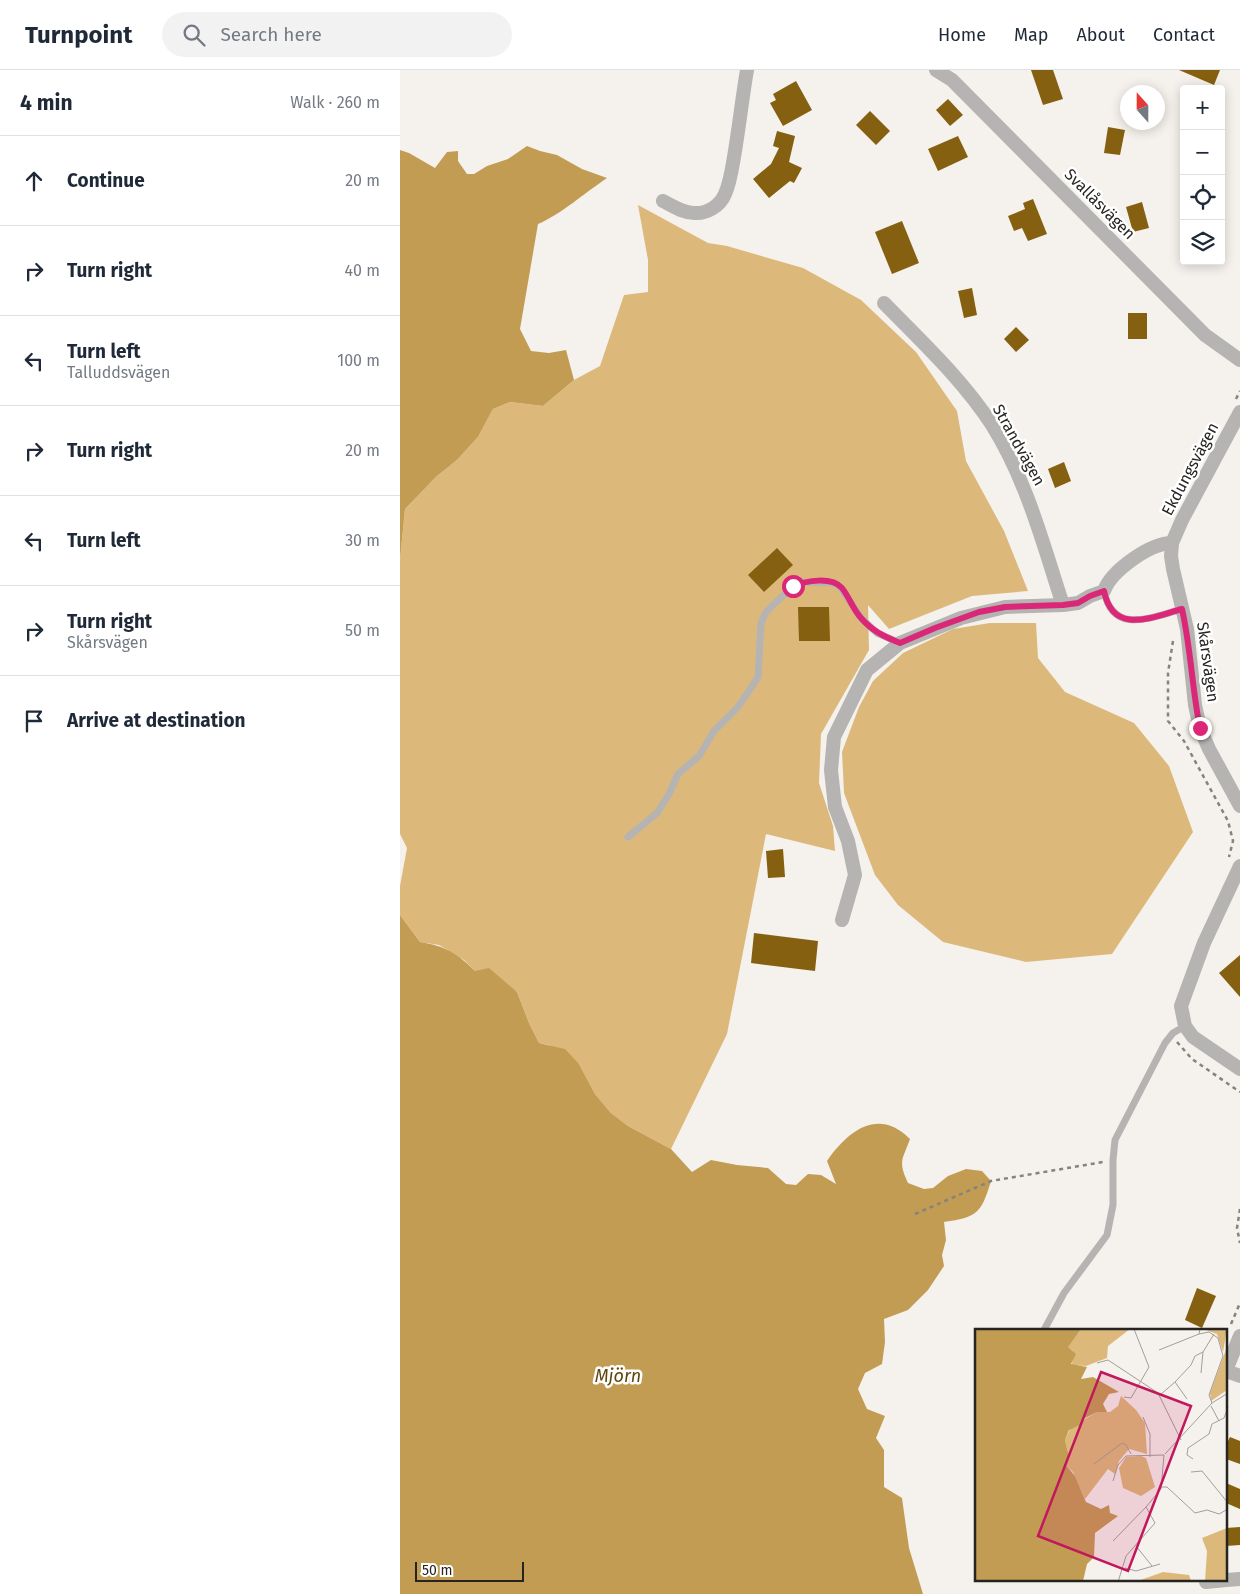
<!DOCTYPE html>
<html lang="en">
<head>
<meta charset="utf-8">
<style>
  :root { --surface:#fff; --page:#f2f2f3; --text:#1f2937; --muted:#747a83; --line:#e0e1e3 }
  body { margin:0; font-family:"Fira Sans",sans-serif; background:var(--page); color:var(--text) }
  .controls { position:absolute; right:15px; top:15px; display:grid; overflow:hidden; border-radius:5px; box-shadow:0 2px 12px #0003 }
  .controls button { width:45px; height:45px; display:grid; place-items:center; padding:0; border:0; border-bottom:1px solid var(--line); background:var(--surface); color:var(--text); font:25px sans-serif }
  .compass { position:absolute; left:720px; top:15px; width:45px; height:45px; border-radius:50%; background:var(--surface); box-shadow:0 2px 12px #0003; rotate:339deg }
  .scale { position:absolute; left:15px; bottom:12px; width:109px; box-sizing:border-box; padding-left:5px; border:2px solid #252421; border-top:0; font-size:14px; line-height:18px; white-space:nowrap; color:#252421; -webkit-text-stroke:4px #fff; paint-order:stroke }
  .stop { position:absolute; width:15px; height:15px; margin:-11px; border:4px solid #db2777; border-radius:50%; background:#fff }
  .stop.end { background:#db2777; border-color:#fff; box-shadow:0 1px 5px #0008 }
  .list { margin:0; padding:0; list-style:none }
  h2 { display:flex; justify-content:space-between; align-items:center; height:65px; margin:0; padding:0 20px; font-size:21px }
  h2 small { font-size:16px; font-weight:400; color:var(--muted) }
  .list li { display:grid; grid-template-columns:32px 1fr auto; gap:15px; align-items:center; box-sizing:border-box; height:90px; padding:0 20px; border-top:1px solid var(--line) }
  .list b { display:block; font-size:19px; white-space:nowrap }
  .list p { margin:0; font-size:16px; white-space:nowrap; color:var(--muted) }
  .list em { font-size:16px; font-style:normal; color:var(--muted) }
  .icon { flex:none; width:28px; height:28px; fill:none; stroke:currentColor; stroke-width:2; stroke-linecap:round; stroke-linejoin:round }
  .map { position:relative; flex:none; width:840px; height:1524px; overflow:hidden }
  header { display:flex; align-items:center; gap:30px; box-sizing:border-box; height:70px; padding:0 25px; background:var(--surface); border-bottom:1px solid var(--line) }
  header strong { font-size:24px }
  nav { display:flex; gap:28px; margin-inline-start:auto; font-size:18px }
  .search { width:350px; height:45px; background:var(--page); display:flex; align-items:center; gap:12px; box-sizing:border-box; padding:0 18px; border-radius:28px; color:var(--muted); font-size:19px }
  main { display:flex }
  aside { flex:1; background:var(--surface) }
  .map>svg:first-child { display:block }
  .green { fill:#dcb97b }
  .water { fill:#c39c54 }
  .building { fill:#856010 }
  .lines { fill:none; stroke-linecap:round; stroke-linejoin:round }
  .path { stroke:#85837f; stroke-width:2.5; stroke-dasharray:4 4; stroke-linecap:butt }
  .lane { stroke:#b5b4b2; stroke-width:7 }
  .street { stroke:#b5b4b2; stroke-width:14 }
  .route { stroke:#db2777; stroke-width:6 }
  .labels { text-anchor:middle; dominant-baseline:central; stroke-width:5; stroke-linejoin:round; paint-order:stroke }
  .street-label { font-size:16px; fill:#252421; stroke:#fff }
  .water-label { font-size:18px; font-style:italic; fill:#61460d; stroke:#fff }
  .inset-road { fill:none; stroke:#a29f9b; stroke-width:1 }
  .view { fill:#c2185b; fill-opacity:0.15; stroke:#c2185b; stroke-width:2.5 }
  .inset-edge { fill:none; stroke:#252421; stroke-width:2.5 }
</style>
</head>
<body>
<header>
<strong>Turnpoint</strong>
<div class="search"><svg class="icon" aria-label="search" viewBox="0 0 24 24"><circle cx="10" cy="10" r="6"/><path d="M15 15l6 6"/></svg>Search here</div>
<nav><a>Home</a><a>Map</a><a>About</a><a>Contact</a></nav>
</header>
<main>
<aside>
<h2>4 min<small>Walk · 260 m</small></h2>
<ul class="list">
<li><svg class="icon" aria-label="ahead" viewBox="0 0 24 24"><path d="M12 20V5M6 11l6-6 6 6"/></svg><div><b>Continue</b></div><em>20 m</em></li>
<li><svg class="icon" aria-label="right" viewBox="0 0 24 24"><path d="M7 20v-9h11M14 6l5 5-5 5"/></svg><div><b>Turn right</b></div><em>40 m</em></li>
<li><svg class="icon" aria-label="left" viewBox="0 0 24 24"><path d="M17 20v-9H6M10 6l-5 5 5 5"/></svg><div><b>Turn left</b><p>Talluddsvägen</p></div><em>100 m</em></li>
<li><svg class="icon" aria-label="right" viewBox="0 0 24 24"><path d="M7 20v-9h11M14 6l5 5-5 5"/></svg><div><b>Turn right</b></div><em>20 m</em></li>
<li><svg class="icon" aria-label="left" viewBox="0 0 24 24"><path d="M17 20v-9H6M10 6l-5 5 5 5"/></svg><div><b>Turn left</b></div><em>30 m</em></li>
<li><svg class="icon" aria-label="right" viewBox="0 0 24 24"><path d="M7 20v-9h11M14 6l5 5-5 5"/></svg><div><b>Turn right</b><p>Skårsvägen</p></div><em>50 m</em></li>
<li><svg class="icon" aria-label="arrive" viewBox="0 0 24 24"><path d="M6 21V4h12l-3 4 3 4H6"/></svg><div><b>Arrive at destination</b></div></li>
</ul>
</aside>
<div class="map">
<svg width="840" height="1524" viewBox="0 0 840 1524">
  <rect width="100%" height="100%" fill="#f5f1ec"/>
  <!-- green -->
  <g class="green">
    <path d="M238,135L308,173L327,176L403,198L461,230L516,282L557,341L566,391L604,461L628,521L572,526L489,559L468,535L469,580L421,664L419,713L433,756L435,781L366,764L327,964L271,1079L228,1056L211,1043L195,1024L179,994L149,975L139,973L129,953L117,922L107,915L75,901L64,890L39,875L20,872L0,845V816L7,778L0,764V490L5,439L37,406L57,390L78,367L93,339L110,332L143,336L174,310L200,296L224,225L248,222V190Z"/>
    <path d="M590,553H636L638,588L665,622L734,653L769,696L793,762L712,884L626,892L543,872L498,835L475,805L444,723L442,682L459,637L473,611L503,583L553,559Z"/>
  </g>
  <!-- water -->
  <g class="water">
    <path d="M127,76L140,81L157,85L182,99L207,108C186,122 160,145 138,154L120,259L131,281L149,283L166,280L174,310L143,336L110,332L93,339L78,367L57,390L37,406L5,439L0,490V80L9,83L35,98L47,82L58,81V91L67,104H74L87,96L108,89Z"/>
    <path d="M0,845L20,872C45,876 57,883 75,901L89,898L117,922L129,953L139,973L165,979L179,994L195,1024L211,1043L228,1056L271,1079L292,1102L311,1090L337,1095L368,1098L386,1114L396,1115L408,1104L421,1105L436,1114L427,1091C448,1061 478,1037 510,1069C502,1091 498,1091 508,1113L524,1119L533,1118L548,1106L566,1099L582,1101L591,1111C581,1144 577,1147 544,1152L546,1170L542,1185L544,1196L528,1220L508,1240L484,1249L485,1272L482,1294L465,1303L458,1319L467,1339L485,1346L476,1368L484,1380V1417L502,1428L509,1478L523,1524H0Z"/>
  </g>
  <!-- building -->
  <g class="building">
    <path d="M631,0H653L663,29L643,35Z"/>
    <path d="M779,0H820L814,15Z"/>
    <path d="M396,11L412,40L383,56L370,33L376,30L373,24Z"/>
    <path d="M548,29L563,45L550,56L536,40Z"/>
    <path d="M470,41L490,61L476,75L456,55Z"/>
    <path d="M708,57L725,60L720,85L704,83Z"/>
    <path d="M377,61L395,66L389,92L402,98L394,113L390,111L369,128L353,109L371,94L379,78L373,76Z"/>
    <path d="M558,66L568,87L538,101L528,79Z"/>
    <path d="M633,129L647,164L628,171L622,158L614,161L608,146L625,139L623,133Z"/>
    <path d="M742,132L749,158L733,162L726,137Z"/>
    <path d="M502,151L519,193L492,204L475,162Z"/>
    <path d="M572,218L577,245L564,248L558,221Z"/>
    <rect x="728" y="243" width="19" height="26"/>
    <path d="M616,257L629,270L616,282L604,269Z"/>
    <path d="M664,392L671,411L655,418L648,399Z"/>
    <path d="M377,478L393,495L364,522L348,505Z"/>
    <path d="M398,537H429L430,571H399Z"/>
    <path d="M383,779L385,807L368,808L366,781Z"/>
    <path d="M354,863L418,871L415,901L351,893Z"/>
    <path d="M840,885V927L819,903Z"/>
    <path d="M797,1218L816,1226L802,1258L785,1250Z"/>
    <path d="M830,1367L840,1371V1394L826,1389V1375Z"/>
    <path d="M826,1413L840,1419V1439L826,1433Z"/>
    <path d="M840,1457V1475L826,1476V1458Z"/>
  </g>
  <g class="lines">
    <!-- path -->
    <g class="path">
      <path d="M836,329L840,321"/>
      <path d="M773,571L768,603V651L784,671L828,751L833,771L829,787"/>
      <path d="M777,972L792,989L840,1022"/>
      <path d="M840,1139L837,1158L840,1173"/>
      <path d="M515,1144L591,1111L703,1092"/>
      <path d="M831,1254L840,1233"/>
    </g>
    <!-- lane -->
    <g class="lane">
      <path d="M704,521C713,566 752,547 782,539"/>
      <path d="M228,767L257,743L269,724L278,704L299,686L314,661L337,638L349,621L358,607L361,553L366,542L393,516L404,512L434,513L441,518L461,548L477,563L500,573"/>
      <path d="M644,1260L664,1223L707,1165L713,1135V1090L715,1070L765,973L773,963L785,956"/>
    </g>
    <!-- street -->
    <g class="street">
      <path d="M536,0L552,10L805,265L840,290"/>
      <path d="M263,131C273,136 283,143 294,143C307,144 320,136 325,124C330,113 332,99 334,87C339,58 342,29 347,0"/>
      <path d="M484,233C521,271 563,310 592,355C627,411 643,474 663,535"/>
      <path d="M840,342L782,450L772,473L771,486L773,499L787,559L795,635L800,658L809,679L840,736"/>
      <path d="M840,796L804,873L781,936L785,956L793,967L840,999"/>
      <path d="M442,850L455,805L448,771L435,737L431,700L434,667L467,600L500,573L561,548L605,537L663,535L678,533L690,526L704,521C711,501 750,473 772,473"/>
      <path d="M826,1300L840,1266"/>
      <path d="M826,1301L840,1306"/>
      <path d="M826,1510L840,1509"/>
      <path d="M806,1512L826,1510"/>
    </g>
  </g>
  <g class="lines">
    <!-- route -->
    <path class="route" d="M393,516C406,511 431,506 442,518C449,527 453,539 461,548C472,561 485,567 500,573L535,558L579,542L605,537L663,535L678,533L690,526L704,521C713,566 752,547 782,539C791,579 792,619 800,658"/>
  </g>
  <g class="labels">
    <!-- street labels -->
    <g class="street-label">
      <text transform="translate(700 134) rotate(45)">Svallåsvägen</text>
      <text transform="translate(619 375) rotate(61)">Strandvägen</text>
      <text transform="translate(790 399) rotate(-62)">Ekdungsvägen</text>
      <text transform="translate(808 592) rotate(82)">Skårsvägen</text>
    </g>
    <!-- water labels -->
    <g class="water-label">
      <text x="218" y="1306">Mjörn</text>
    </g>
  </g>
  <!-- overview -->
  <g transform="translate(575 1259)">
    <rect width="252" height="252" fill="#f5f1ec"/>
    <path d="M106,0H155L133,17L132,29L111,37L97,36L98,22L92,18ZM228,0H252L248,23L242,5ZM252,18V61L236,72L235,64ZM146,67L161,81L170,94L172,125L154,120L144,132L140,145L133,140L110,170L98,143L91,136L94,127L90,111L96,98L122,83H135L143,77ZM166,127L171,129L180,158L166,167L148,159L144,139L151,128ZM252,199V252H230L232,222L227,209ZM188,243L214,246L216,252H163Z" fill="#dcb97b"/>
    <path d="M0,0H106L93,18L101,25L96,35L112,38L106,50L118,48L144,63L134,65L128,75L132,83H122L108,90L105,96L94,101L90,111L94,127L91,136L100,147L111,173L126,180L134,176L135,184L143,187L120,204L119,228L112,235L108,252H0Z" fill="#c39c54"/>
    <path class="inset-road" d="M225,0L224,5L234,3L243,9L248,27L234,66L237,74M184,21L224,5M122,34L133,31L183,64L206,111M226,44L228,23M200,53L216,36L220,27L228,23L239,5M185,66L200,53L212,70M149,68L156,69L174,38L159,0M236,77L244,92M168,88L175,105V128M190,125L237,74L253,64M218,130L212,126L213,119L234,105L237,95L249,89L253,78M119,135L147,114L151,116L156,125M216,143L227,142L253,174M138,152L143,136L151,127L189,126M186,158H192L220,184L232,181L244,185L253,180M138,212L171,178M161,217L177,237M150,239L161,242L185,235M143,253L151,227L180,194L171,178L186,160L189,126"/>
    <path class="view" d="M126,43L216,77L153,242L63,207Z"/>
    <rect width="252" height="252" class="inset-edge"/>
  </g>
</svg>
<div class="controls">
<button>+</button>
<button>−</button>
<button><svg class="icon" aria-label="locate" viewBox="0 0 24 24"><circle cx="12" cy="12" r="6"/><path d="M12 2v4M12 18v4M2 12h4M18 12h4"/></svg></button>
<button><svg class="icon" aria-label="layers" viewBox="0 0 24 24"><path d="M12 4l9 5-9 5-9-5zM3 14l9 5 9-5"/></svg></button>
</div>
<svg class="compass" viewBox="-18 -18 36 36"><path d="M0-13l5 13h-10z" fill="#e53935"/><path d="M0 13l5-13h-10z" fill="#747a83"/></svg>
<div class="scale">50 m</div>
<div class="stop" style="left:393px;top:516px"></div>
<div class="stop end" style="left:800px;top:658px"></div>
</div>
</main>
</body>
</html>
